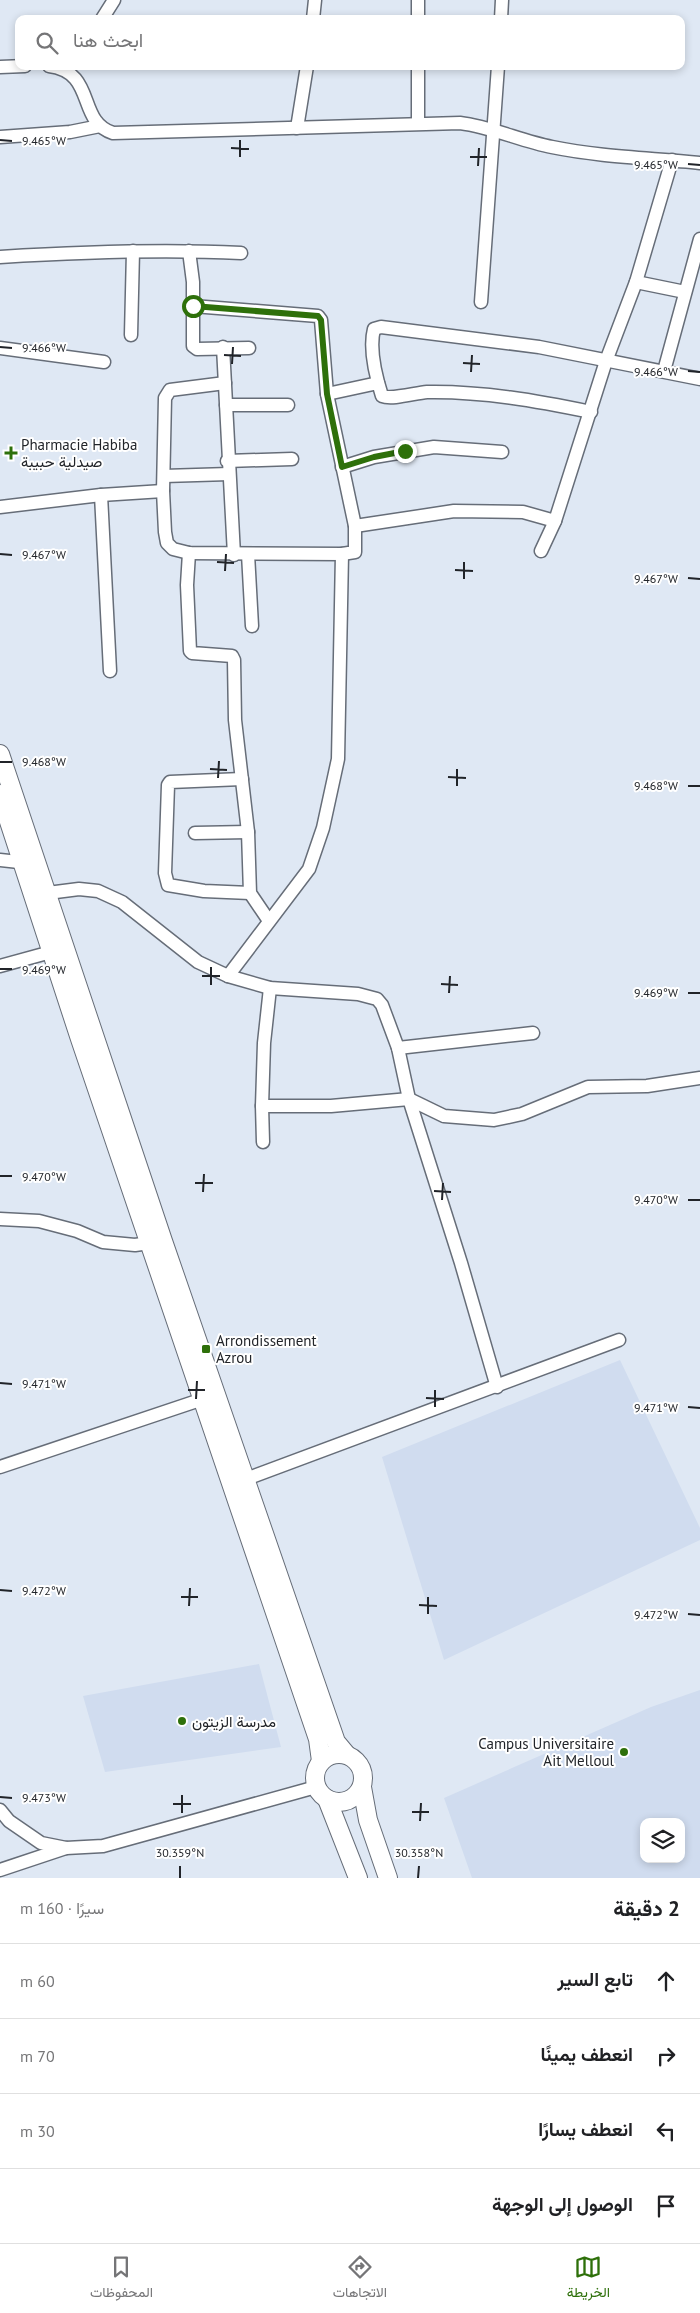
<!DOCTYPE html>
<html lang="ar">
<head>
<meta charset="utf-8">
<style>
  :root { --surface:#fff; --page:#f6f6f6; --text:#202124; --muted:#757577; --line:#e0e0e0; --accent:#2e700a }
  body { margin:0; font-family:"PT Sans",Vazirmatn,sans-serif; background:var(--page); color:var(--text); direction:rtl }
  .controls { position:absolute; right:15px; bottom:15px; display:grid; overflow:hidden; border-radius:10px; box-shadow:0 2px 8px #0003 }
  .controls button { width:45px; height:45px; display:grid; place-items:center; padding:0; border:0; border-bottom:1px solid var(--line); background:var(--surface); color:var(--text); font:25px sans-serif }
  .stop { position:absolute; width:15px; height:15px; margin:-11px; border:4px solid #2e700a; border-radius:50%; background:#fff }
  .stop.end { background:#2e700a; border-color:#fff; box-shadow:0 1px 5px #0008 }
  .list { margin:0; padding:0; list-style:none }
  h2 { display:flex; justify-content:space-between; align-items:center; height:65px; margin:0; padding:0 20px; font-size:21px }
  h2 small { font-size:16px; font-weight:400; color:var(--muted) }
  .list li { display:grid; grid-template-columns:32px 1fr auto; gap:15px; align-items:center; box-sizing:border-box; height:75px; padding:0 20px; border-top:1px solid var(--line) }
  .list b { display:block; font-size:19px; white-space:nowrap }
  .list em { font-size:16px; font-style:normal; color:var(--muted) }
  .icon { flex:none; width:28px; height:28px; fill:none; stroke:currentColor; stroke-width:2; stroke-linecap:round; stroke-linejoin:round }
  .map { position:relative; flex:none; width:700px; height:1878px; overflow:hidden; direction:ltr }
  .search { position:absolute; background:var(--surface); box-shadow:0 2px 8px #0003; left:15px; right:15px; top:15px; height:55px; display:flex; align-items:center; gap:12px; box-sizing:border-box; padding:0 18px; border-radius:10px; color:var(--muted); font-size:19px }
  .sheet { height:365px; background:var(--surface) }
  nav { display:flex; justify-content:space-around; align-items:center; box-sizing:border-box; height:70px; border-top:1px solid var(--line); background:var(--surface); font-size:14px; color:var(--muted) }
  nav a { display:grid; justify-items:center; gap:2px }
  nav .on { color:var(--accent) }
  .map>svg:first-child { display:block }
  .built { fill:#d0dcef; fill-rule:evenodd }
  .lines { fill:none; stroke-linecap:round; stroke-linejoin:round }
  .street-casing { stroke:#666d78; stroke-width:15 }
  .secondary-casing { stroke:#666d78; stroke-width:20 }
  .street { stroke:#fff; stroke-width:12 }
  .secondary { stroke:#fff; stroke-width:18 }
  .route { stroke:#2e700a; stroke-width:6 }
  .ticks { fill:none; stroke:#212429; stroke-width:2 }
  .poi-dot { fill:#2e700a; stroke:#fff; stroke-width:2 }
  .labels { text-anchor:middle; dominant-baseline:central; stroke-width:4; stroke-linejoin:round; paint-order:stroke }
  .poi-label { font-size:15px; fill:#212429; stroke:#fff; text-anchor:start }
  .ticks-label { font-size:12px; text-anchor:middle; fill:#212429; stroke:#fff; stroke-width:4; stroke-linejoin:round; paint-order:stroke }
</style>
</head>
<body>
<div class="map">
<svg width="700" height="1878" viewBox="0 0 700 1878">
  <rect width="100%" height="100%" fill="#dfe8f4"/>
  <!-- built -->
  <g class="built">
    <path d="M620,1360L700,1528V1540L444,1660L382,1457Z"/>
    <path d="M259,1664L281,1747L105,1772L83,1696Z"/>
    <path d="M700,1690V1878H472L444,1798L651,1707ZM644,1822H681V1859H644Z"/>
  </g>
  <g class="lines">
    <!-- street casing -->
    <g class="street-casing">
      <g id="street">
        <path d="M102,19L114,0"/>
        <path d="M313,19L315,0"/>
        <path d="M418,19V0"/>
        <path d="M501,19L502,0"/>
        <path d="M49,66C97,72 76,121 113,133L460,123C492,127 521,141 552,147C601,157 651,158 700,163"/>
        <path d="M0,67L25,66"/>
        <path d="M418,122V66"/>
        <path d="M297,128L307,66"/>
        <path d="M0,137L70,132L100,126"/>
        <path d="M189,251L193,282V346L197,349L249,348"/>
        <path d="M0,257C81,252 160,249 241,253"/>
        <path d="M636,282L685,292"/>
        <path d="M481,302L498,66"/>
        <path d="M193,306L318,316L321,320L327,394L355,526V552L342,554L189,553L173,549L167,543L165,532L163,491L165,398L170,390L225,383"/>
        <path d="M131,335L133,251"/>
        <path d="M223,347L234,555"/>
        <path d="M0,348L104,362"/>
        <path d="M664,371L700,239"/>
        <path d="M327,394L378,383"/>
        <path d="M226,405H288"/>
        <path d="M591,412C538,401 482,391 427,392C415,393 392,400 382,396C376,377 369,348 374,329L381,327L539,347L700,379"/>
        <path d="M227,461L292,459"/>
        <path d="M342,467L374,457L434,447L502,452"/>
        <path d="M164,476L229,474"/>
        <path d="M101,495L110,671"/>
        <path d="M0,507L101,495L163,491"/>
        <path d="M355,526L454,511L523,512L555,521"/>
        <path d="M541,551L555,521L606,361L636,282L672,160"/>
        <path d="M189,553L187,585L190,651L192,653L232,656L234,660L235,720L248,832L250,893L269,921"/>
        <path d="M248,554L252,626"/>
        <path d="M242,779L170,782L168,785L165,873L168,885L204,891L250,893"/>
        <path d="M195,833L248,832"/>
        <path d="M0,860L28,863"/>
        <path d="M40,894L79,889L98,891L122,902L198,962L228,976L270,988L358,994L377,999L382,1005L398,1048L409,1099L461,1263L497,1387"/>
        <path d="M0,966L51,952"/>
        <path d="M228,976L309,869L323,828L338,759L342,554"/>
        <path d="M398,1048L533,1033"/>
        <path d="M262,1106L264,1043L270,988"/>
        <path d="M263,1142L262,1106H331L409,1099L444,1116L494,1120L522,1114L588,1087L647,1086L700,1078"/>
        <path d="M0,1219L39,1221L77,1231L103,1242L135,1245L156,1242"/>
        <path d="M0,1467L209,1397"/>
        <path d="M246,1479L619,1340"/>
        <path d="M0,1810L9,1821L41,1843L66,1848L103,1846L316,1787"/>
        <path d="M0,1870L66,1848"/>
      </g>
    </g>
    <!-- secondary casing -->
    <g class="secondary-casing">
      <g id="secondary">
        <path d="M0,754L163,1241L336,1742L346,1754"/>
        <path d="M0,794L80,1039L318,1739L321,1761"/>
        <circle cx="339" cy="1778" r="24"/>
        <path d="M362,1787L368,1820L388,1878"/>
        <path d="M327,1799L358,1878"/>
      </g>
    </g>
    <!-- street -->
    <use href="#street" class="street"/>
    <!-- secondary -->
    <use href="#secondary" class="secondary"/>
  </g>
  <g class="lines">
    <!-- route -->
    <path class="route" d="M193,306L318,316L321,320L327,394L342,467L374,457L405,451"/>
  </g>
  <!-- ticks -->
  <path class="ticks" d="M0,140L12,141M231,148L249,149M240,157V140M470,157H487M688,164L700,165M478,166L479,148M0,347L12,348M224,355L241,356M463,363L480,364M232,364L233,347M688,371L700,372M471,372L472,355M0,554L12,555M217,562L234,563M455,570L473,571M225,571L226,554M688,578L700,579M464,579V562M0,762H12M210,769L227,770M448,777L466,778M218,778L219,761M457,786V769M688,786H700M0,969H12M202,976H220M441,984L458,985M211,985V967M449,993L450,976M688,993H700M0,1176H12M195,1183H213M434,1191L451,1192M203,1192L204,1174M442,1200L443,1183M688,1200H700M0,1383L12,1384M188,1390H205M426,1398L444,1399M196,1399L197,1381M435,1407V1390M688,1407L700,1408M0,1590L12,1591M181,1597H198M419,1605L437,1606M189,1606L190,1588M428,1614V1597M688,1614L700,1615M0,1797L12,1798M173,1804H191M412,1812H429M182,1813V1795M420,1821L421,1803M180,1878V1866M418,1878L419,1866"/>
  <!-- markers -->
  <g class="poi-dot">
    <path d="M8.5 445.5h5v5h5v5h-5v5h-5v-5h-5v-5h5z"/>
    <rect x="201" y="1344" width="10" height="10" rx="2.5"/>
    <circle cx="182" cy="1721" r="5"/>
    <circle cx="624" cy="1752" r="5"/>
  </g>
  <g class="labels">
    <!-- poi labels -->
    <g class="poi-label">
      <text x="21" y="444">Pharmacie Habiba<tspan x="21" dy="17">صيدلية حبيبة</tspan></text>
      <text x="216" y="1340">Arrondissement<tspan x="216" dy="17">Azrou</tspan></text>
      <text x="192" y="1721">مدرسة الزيتون</text>
      <text x="614" y="1743" text-anchor="end">Campus Universitaire<tspan x="614" dy="17">Ait Melloul</tspan></text>
    </g>
  </g>
  <g class="ticks-label">
    <text x="44" y="145">9.465°W</text>
    <text x="656" y="169">9.465°W</text>
    <text x="44" y="352">9.466°W</text>
    <text x="656" y="376">9.466°W</text>
    <text x="44" y="559">9.467°W</text>
    <text x="656" y="583">9.467°W</text>
    <text x="44" y="766">9.468°W</text>
    <text x="656" y="790">9.468°W</text>
    <text x="44" y="974">9.469°W</text>
    <text x="656" y="997">9.469°W</text>
    <text x="44" y="1181">9.470°W</text>
    <text x="656" y="1204">9.470°W</text>
    <text x="44" y="1388">9.471°W</text>
    <text x="656" y="1412">9.471°W</text>
    <text x="44" y="1595">9.472°W</text>
    <text x="656" y="1619">9.472°W</text>
    <text x="44" y="1802">9.473°W</text>
    <text x="180" y="1857">30.359°N</text>
    <text x="419" y="1857">30.358°N</text>
  </g>
</svg>
<div class="controls">
<button><svg class="icon" aria-label="layers" viewBox="0 0 24 24"><path d="M12 4l9 5-9 5-9-5zM3 14l9 5 9-5"/></svg></button>
</div>
<div class="stop" style="left:193px;top:306px"></div>
<div class="stop end" style="left:405px;top:451px"></div>
<div class="search"><svg class="icon" aria-label="search" viewBox="0 0 24 24"><circle cx="10" cy="10" r="6"/><path d="M15 15l6 6"/></svg>ابحث هنا</div>
</div>
<section class="sheet">
<h2>2 دقيقة<small>سيرًا · 160 m</small></h2>
<ul class="list">
<li><svg class="icon" aria-label="ahead" viewBox="0 0 24 24"><path d="M12 20V5M6 11l6-6 6 6"/></svg><div><b>تابع السير</b></div><em>60 m</em></li>
<li><svg class="icon" aria-label="right" viewBox="0 0 24 24"><path d="M7 20v-9h11M14 6l5 5-5 5"/></svg><div><b>انعطف يمينًا</b></div><em>70 m</em></li>
<li><svg class="icon" aria-label="left" viewBox="0 0 24 24"><path d="M17 20v-9H6M10 6l-5 5 5 5"/></svg><div><b>انعطف يسارًا</b></div><em>30 m</em></li>
<li><svg class="icon" aria-label="arrive" viewBox="0 0 24 24"><path d="M6 21V4h12l-3 4 3 4H6"/></svg><div><b>الوصول إلى الوجهة</b></div></li>
</ul>
</section>
<nav>
<a class="on"><svg class="icon" aria-label="map" viewBox="0 0 24 24"><path d="M3 6l6-2 6 2 6-2v14l-6 2-6-2-6 2zM9 4v14M15 6v14"/></svg>الخريطة</a>
<a><svg class="icon" aria-label="directions" viewBox="0 0 24 24"><path d="M12 3l9 9-9 9-9-9zM9 14v-3h6M13 9l2 2-2 2"/></svg>الاتجاهات</a>
<a><svg class="icon" aria-label="saved" viewBox="0 0 24 24"><path d="M7 4h10v16l-5-4-5 4z"/></svg>المحفوظات</a>
</nav>
</body>
</html>
